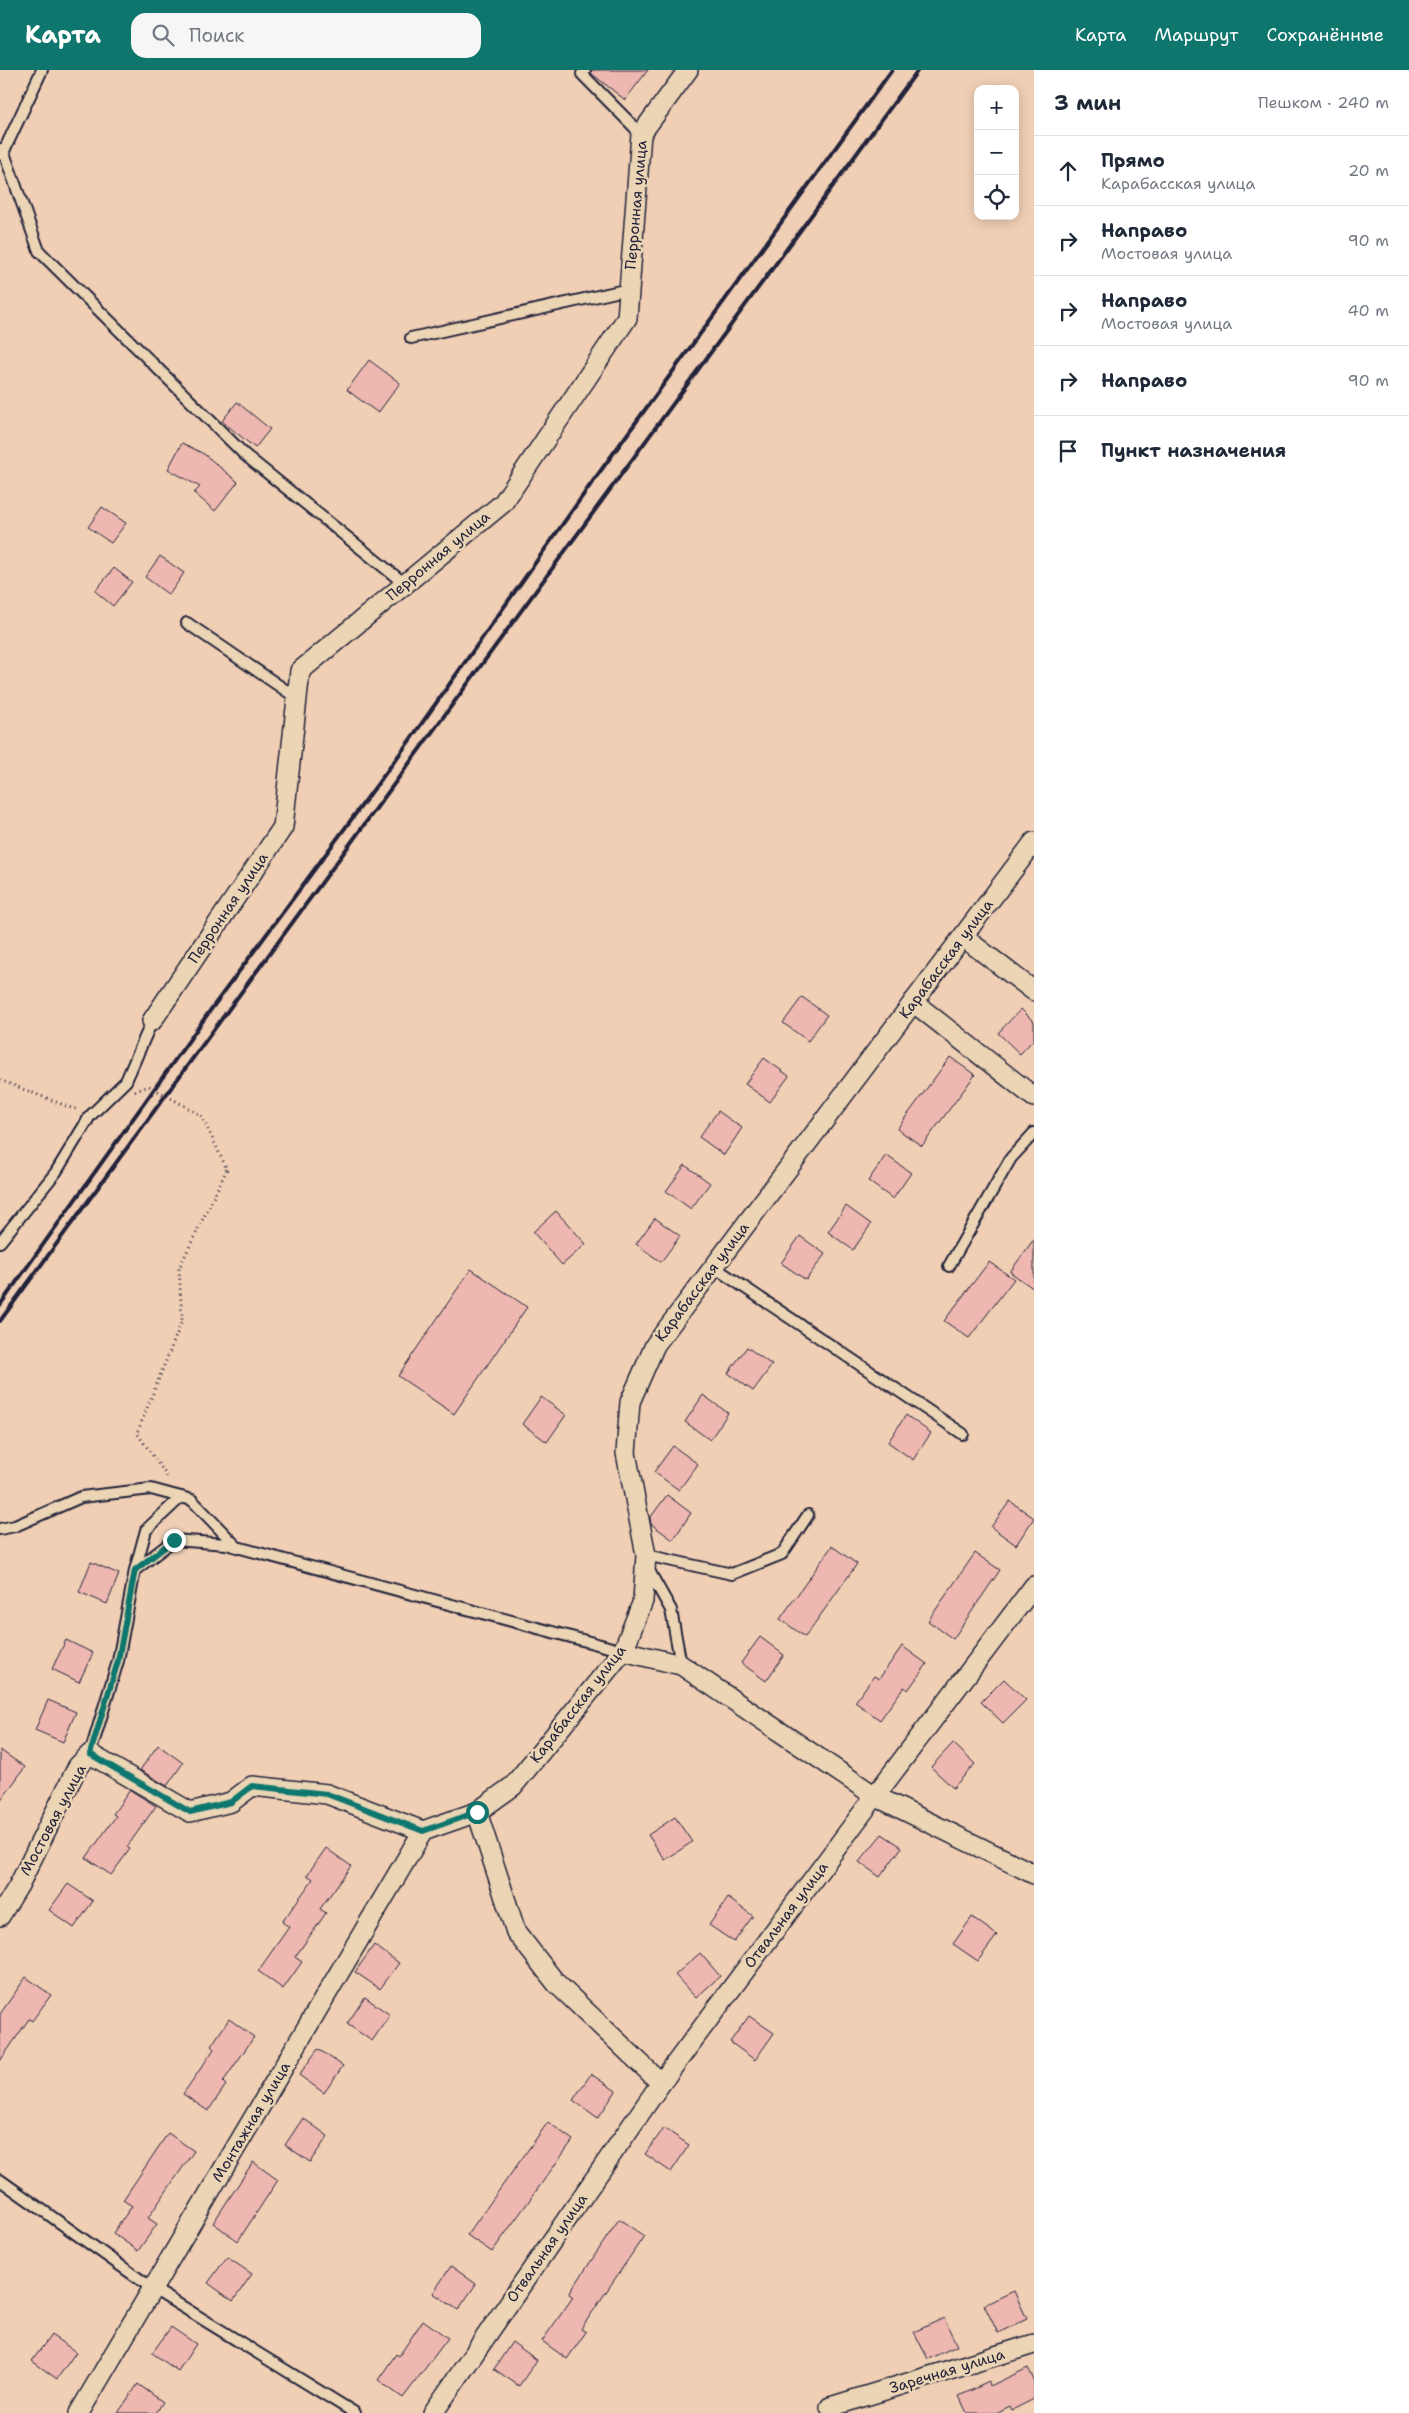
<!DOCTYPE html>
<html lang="ru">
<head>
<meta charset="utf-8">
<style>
  :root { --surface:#fff; --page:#f6f6f7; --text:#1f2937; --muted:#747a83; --line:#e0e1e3; --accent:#0f766e }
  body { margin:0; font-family:"Shantell Sans",sans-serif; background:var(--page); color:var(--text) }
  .controls { position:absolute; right:15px; top:15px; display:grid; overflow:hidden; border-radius:10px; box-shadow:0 2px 12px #0003 }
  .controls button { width:45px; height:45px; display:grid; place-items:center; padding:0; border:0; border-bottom:1px solid var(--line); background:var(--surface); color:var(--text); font:25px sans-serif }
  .stop { position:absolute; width:15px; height:15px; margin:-11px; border:4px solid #0f766e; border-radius:50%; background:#fff }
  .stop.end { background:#0f766e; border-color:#fff; box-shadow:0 1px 5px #0008 }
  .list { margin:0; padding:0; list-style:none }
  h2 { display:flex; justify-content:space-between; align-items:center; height:65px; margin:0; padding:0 20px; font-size:21px }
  h2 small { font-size:16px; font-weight:400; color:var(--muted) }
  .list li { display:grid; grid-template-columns:32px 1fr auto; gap:15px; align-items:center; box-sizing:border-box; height:70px; padding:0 20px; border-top:1px solid var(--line) }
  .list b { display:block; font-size:19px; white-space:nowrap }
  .list p { margin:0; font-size:16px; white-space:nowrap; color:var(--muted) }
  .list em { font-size:16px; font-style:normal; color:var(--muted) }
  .icon { flex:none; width:28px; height:28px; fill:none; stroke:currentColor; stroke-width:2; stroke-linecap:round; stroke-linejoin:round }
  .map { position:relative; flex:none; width:1034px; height:2343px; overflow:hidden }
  header { display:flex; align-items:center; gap:30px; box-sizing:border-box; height:70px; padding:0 25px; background:var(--accent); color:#fff }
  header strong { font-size:24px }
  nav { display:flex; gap:28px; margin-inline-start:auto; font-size:18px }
  .search { width:350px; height:45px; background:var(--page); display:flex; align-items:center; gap:12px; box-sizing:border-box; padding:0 18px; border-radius:15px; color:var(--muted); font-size:19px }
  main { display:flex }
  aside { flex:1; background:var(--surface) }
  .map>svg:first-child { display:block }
  .building { fill:#eeb7b0; stroke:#22223b }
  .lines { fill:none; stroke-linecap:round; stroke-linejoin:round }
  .lane-casing { stroke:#22223b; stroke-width:14 }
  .street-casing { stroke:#22223b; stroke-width:22 }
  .path { stroke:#22223b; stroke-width:3; stroke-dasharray:1 4; stroke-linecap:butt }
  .lane { stroke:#ebd5b4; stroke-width:10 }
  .street { stroke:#ebd5b4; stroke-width:19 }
  .rail { stroke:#22223b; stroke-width:4 }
  .route { stroke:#0f766e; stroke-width:6 }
  .labels { text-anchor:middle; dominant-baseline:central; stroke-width:5; stroke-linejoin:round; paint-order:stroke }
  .street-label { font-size:15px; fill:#22223b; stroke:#ebd5b4 }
</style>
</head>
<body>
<header>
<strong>Карта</strong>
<div class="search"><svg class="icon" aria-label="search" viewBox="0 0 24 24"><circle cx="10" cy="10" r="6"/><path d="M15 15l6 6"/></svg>Поиск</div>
<nav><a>Карта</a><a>Маршрут</a><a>Сохранённые</a></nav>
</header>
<main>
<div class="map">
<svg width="1034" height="2343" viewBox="0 0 1034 2343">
  <rect width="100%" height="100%" fill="#f0cfb5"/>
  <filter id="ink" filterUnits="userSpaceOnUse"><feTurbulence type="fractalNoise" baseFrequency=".02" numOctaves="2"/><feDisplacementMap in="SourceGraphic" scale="10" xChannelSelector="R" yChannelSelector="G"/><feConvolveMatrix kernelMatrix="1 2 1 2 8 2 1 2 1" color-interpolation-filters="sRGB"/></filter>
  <g filter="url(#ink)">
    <!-- building -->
    <g class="building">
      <path d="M592,0H648L625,30L591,3Z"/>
      <path d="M369,290L400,313L378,343L347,320Z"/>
      <path d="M237,332L270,359L255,378L222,351Z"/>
      <path d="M182,373L204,384L238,412L215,441L194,423L200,417L168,399Z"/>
      <path d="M102,437L126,453L111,473L88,457Z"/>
      <path d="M160,486L184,503L169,525L145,507Z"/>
      <path d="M114,498L132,512L113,536L95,521Z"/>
      <path d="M802,927L827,945L808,971L783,953Z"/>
      <path d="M1021,939L1034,952V969L1020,984L998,963Z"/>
      <path d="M950,987L975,1005L922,1076L897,1059Z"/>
      <path d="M764,988L789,1006L770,1032L745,1014Z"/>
      <path d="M718,1041L742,1058L724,1085L699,1067Z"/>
      <path d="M886,1085L911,1103L893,1129L868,1111Z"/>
      <path d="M685,1095L710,1113L691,1139L666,1121Z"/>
      <path d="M846,1136L871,1154L853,1180L828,1162Z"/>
      <path d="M556,1141L586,1174L562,1195L533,1162Z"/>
      <path d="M655,1148L680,1166L661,1192L636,1174Z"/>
      <path d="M800,1166L825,1184L806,1210L781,1193Z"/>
      <path d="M1034,1169V1219L1010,1202Z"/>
      <path d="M989,1192L1014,1209L969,1268L944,1251Z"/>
      <path d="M471,1199L527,1237L454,1344L398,1306Z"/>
      <path d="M747,1277L772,1295L753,1321L728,1303Z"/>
      <path d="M703,1325L728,1343L710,1370L685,1352Z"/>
      <path d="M541,1327L566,1345L547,1372L522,1354Z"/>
      <path d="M906,1345L931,1363L913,1390L888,1372Z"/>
      <path d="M673,1376L698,1394L679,1420L654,1402Z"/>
      <path d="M667,1425L691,1443L673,1470L651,1454L650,1448Z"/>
      <path d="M1010,1431L1034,1448L1016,1475L991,1457Z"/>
      <path d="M832,1476L857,1494L805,1567L780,1549Z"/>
      <path d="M975,1483L1000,1500L953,1569L928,1551Z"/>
      <path d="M91,1492L119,1504L107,1534L79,1522Z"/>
      <path d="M760,1567L784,1585L766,1611L741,1593Z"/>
      <path d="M66,1570L93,1583L79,1612L52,1599Z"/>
      <path d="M902,1576L927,1594L908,1620L904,1617L880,1650L855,1632L874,1606L879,1609Z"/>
      <path d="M1004,1609L1026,1630L1003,1653L981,1632Z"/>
      <path d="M48,1630L76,1642L63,1672L35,1660Z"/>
      <path d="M953,1673L975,1694L953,1718L931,1697Z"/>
      <path d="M158,1675L183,1693L167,1716L140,1700Z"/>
      <path d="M0,1680L25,1697L0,1732Z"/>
      <path d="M130,1720L156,1736L127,1777L130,1779L111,1805L86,1788L116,1746L113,1744Z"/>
      <path d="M675,1747L692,1772L665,1790L648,1765Z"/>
      <path d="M882,1764L902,1777L880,1807L859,1792Z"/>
      <path d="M326,1778L351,1796L320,1839L326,1843L295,1887L302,1892L283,1919L258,1901L289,1857L282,1852L313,1809L307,1805Z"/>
      <path d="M68,1814L93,1831L74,1858L49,1840Z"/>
      <path d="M728,1828L753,1846L734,1872L709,1855Z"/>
      <path d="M972,1847L997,1865L978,1891L953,1874Z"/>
      <path d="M374,1875L399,1893L380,1919L355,1902Z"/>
      <path d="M700,1883L720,1906L696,1928L675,1905Z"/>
      <path d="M26,1907L51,1925L32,1951L29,1949L0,1991V1944Z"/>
      <path d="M365,1927L390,1945L372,1971L347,1954Z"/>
      <path d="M749,1946L774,1963L755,1990L730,1972Z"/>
      <path d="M229,1949L254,1967L223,2012L226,2015L208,2041L183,2024L214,1979L211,1976Z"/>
      <path d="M318,1979L343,1996L324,2023L299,2005Z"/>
      <path d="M591,2004L616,2021L598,2048L573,2030Z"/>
      <path d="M303,2048L328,2066L310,2092L285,2075Z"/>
      <path d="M548,2052L573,2070L492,2182L467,2165Z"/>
      <path d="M664,2058L689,2075L671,2102L645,2084Z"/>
      <path d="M168,2063L194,2081L148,2148L157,2154L138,2181L113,2163L132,2136L123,2130Z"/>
      <path d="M253,2092L278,2110L238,2171L213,2153Z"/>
      <path d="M619,2149L644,2166L581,2259L586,2262L567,2289L542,2271L573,2227L569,2224Z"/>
      <path d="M227,2187L252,2204L233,2231L208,2213Z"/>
      <path d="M451,2196L476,2214L458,2240L433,2223Z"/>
      <path d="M1014,2221L1027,2249L998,2263L984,2235Z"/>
      <path d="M944,2248L957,2276L928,2289L914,2262Z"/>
      <path d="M423,2250L448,2268L403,2328L378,2310L396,2284L399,2286Z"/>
      <path d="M171,2257L196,2274L178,2301L152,2283Z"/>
      <path d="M51,2265L76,2282L57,2309L32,2291Z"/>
      <path d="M512,2272L537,2290L519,2316L494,2299Z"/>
      <path d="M1028,2298L1034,2310V2329L1012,2340L1010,2336L996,2343H967L959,2326L989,2312L990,2316Z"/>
      <path d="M138,2314L163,2332L156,2343H118Z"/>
    </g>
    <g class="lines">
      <!-- lane casing -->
      <g class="lane-casing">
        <g id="lane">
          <path d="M585,0L582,4L641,64"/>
          <path d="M0,79L3,80L39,181L245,385L405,514"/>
          <path d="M2,85L42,0"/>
          <path d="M411,268L629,219"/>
          <path d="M187,553L297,628"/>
          <path d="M0,1172L56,1102L90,1046L126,1011L152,951"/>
          <path d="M949,1196L1011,1088L1034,1063"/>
          <path d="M714,1197L963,1364"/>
          <path d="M0,1459L15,1456L81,1427L151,1419L192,1430L236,1476"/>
          <path d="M646,1485L732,1504L782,1484L808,1445"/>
          <path d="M648,1499L671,1540L681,1595"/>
          <path d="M135,1500L146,1460L181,1427"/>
          <path d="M90,1684L118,1591L135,1500L174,1470L226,1474L623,1581"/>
          <path d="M0,2110L152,2218L355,2343"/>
        </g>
      </g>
      <!-- street casing -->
      <g class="street-casing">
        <g id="street">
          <path d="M963,867L1034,921"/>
          <path d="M913,932L1034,1027"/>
          <path d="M152,951L283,757L300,601L503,433L627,248L641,64L688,0"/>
          <path d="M1034,1516L875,1726L1034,1804"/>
          <path d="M623,1581L681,1595L875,1726L661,2013"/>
          <path d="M423,1761L477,1742L513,1716L623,1581L643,1531L646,1485L626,1383L630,1332L655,1275L1034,772"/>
          <path d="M0,1846L19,1815L78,1696L90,1684L190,1742L231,1732L252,1716L327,1724L423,1761"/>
          <path d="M830,2337L1034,2274"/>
          <path d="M79,2343L423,1761"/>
          <path d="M433,2343L661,2013L556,1913L516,1862L477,1742"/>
        </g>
      </g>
      <!-- path -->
      <g class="path">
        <path d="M0,1010L74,1039L79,1038"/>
        <path d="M135,1021L149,1016L201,1045L227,1099L179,1198L182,1251L137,1363L169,1409"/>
      </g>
      <!-- lane -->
      <use href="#lane" class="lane"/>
      <!-- street -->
      <use href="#street" class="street"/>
      <!-- rail -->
      <g class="rail">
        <path d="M0,1235L212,938L410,670L591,414L892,0"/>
        <path d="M0,1251C308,836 613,418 918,0"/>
      </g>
    </g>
  </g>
  <g class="lines" filter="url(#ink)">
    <!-- route -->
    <path class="route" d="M174,1470L135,1500L118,1591L90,1684L190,1742L231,1732L252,1716L327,1724L423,1761L477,1742"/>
  </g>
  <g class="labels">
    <!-- street labels -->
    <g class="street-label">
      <text transform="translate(636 135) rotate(-85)">Перронная улица</text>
      <text transform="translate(438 486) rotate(-40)">Перронная улица</text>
      <text transform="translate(228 838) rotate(-56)">Перронная улица</text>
      <text transform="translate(946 889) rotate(-53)">Карабасская улица</text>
      <text transform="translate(702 1212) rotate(-53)">Карабасская улица</text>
      <text transform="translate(578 1634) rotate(-52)">Карабасская улица</text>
      <text transform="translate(53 1750) rotate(-62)">Мостовая улица</text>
      <text transform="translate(786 1845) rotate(-53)">Отвальная улица</text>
      <text transform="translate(251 2052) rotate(-59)">Монтажная улица</text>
      <text transform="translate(547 2178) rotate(-55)">Отвальная улица</text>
      <text transform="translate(947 2301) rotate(-17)">Заречная улица</text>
    </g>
  </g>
</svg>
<div class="controls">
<button>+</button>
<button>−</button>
<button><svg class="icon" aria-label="locate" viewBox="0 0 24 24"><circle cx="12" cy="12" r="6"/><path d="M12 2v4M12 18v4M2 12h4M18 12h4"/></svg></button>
</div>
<div class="stop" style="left:477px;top:1742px"></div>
<div class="stop end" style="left:174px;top:1470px"></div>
</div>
<aside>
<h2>3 мин<small>Пешком · 240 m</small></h2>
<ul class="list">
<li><svg class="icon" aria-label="ahead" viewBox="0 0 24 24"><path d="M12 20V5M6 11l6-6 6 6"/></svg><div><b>Прямо</b><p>Карабасская улица</p></div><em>20 m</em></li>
<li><svg class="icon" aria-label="right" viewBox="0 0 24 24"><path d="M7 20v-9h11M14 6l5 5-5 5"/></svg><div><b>Направо</b><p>Мостовая улица</p></div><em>90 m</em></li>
<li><svg class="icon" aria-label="right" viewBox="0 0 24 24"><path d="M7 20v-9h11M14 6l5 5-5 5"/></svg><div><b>Направо</b><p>Мостовая улица</p></div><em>40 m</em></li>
<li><svg class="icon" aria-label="right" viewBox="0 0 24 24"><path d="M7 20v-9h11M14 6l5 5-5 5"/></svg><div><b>Направо</b></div><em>90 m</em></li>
<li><svg class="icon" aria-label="arrive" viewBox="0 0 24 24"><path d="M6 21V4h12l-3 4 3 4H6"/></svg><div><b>Пункт назначения</b></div></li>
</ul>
</aside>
</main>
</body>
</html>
